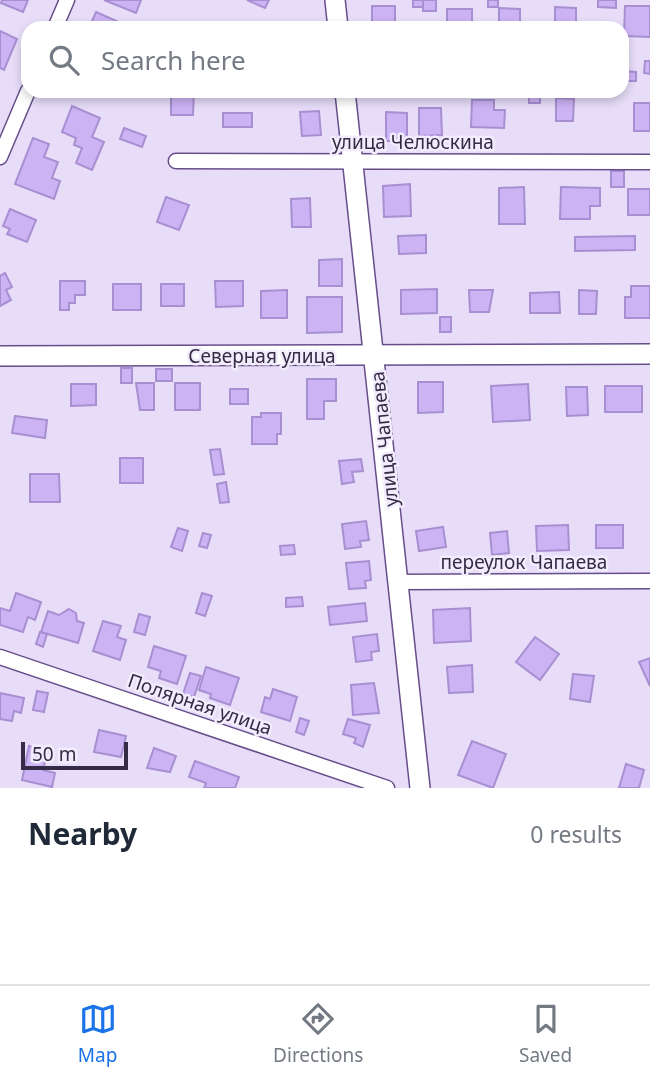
<!DOCTYPE html>
<html lang="en">
<head>
<meta charset="utf-8">
<style>
  :root { --surface:#fff; --page:#f2f2f3; --text:#1f2937; --muted:#747a83; --line:#e0e1e3; --accent:#1a73e8 }
  body { margin:0; font-family:"Noto Sans",sans-serif; background:var(--page); color:var(--text) }
  .scale { position:absolute; left:21px; bottom:18px; width:107px; box-sizing:border-box; padding-left:7px; border:4px solid #362b46; border-top:0; font-size:19px; line-height:24px; white-space:nowrap; color:#362b46; -webkit-text-stroke:5px #f2edfc; paint-order:stroke }
  .list { margin:0; padding:0; list-style:none }
  h2 { display:flex; justify-content:space-between; align-items:center; height:91px; margin:0; padding:0 28px; font-size:30px }
  h2 small { font-size:23px; font-weight:400; color:var(--muted) }
  .icon { flex:none; width:38px; height:38px; fill:none; stroke:currentColor; stroke-width:2; stroke-linecap:round; stroke-linejoin:round }
  .map { position:relative; flex:none; width:650px; height:788px; overflow:hidden }
  .search { position:absolute; background:var(--surface); box-shadow:0 4px 10px #0003; left:21px; right:21px; top:21px; height:77px; display:flex; align-items:center; gap:18px; box-sizing:border-box; padding:0 24px; border-radius:21px; color:var(--muted); font-size:26px }
  .sheet { height:196px; background:var(--surface) }
  nav { display:flex; justify-content:space-around; align-items:center; box-sizing:border-box; height:98px; border-top:2px solid var(--line); background:var(--surface); font-size:19px; color:var(--muted) }
  nav a { display:grid; justify-items:center; gap:4px }
  nav .on { color:var(--accent) }
  .map>svg:first-child { display:block }
  .building { fill:#ccb3f4; stroke:#a88fd1; stroke-width:2 }
  .lines { fill:none; stroke-linecap:round; stroke-linejoin:round }
  .street-casing { stroke:#674e8a; stroke-width:17 }
  .secondary-casing { stroke:#674e8a; stroke-width:22 }
  .street { stroke:#fff; stroke-width:14 }
  .secondary { stroke:#fff; stroke-width:19 }
  .labels { text-anchor:middle; dominant-baseline:central; stroke-width:5; stroke-linejoin:round; paint-order:stroke }
  .street-label { font-size:19px; fill:#362b46; stroke:#f2edfc }
</style>
</head>
<body>
<div class="map">
<svg width="650" height="788" viewBox="0 0 650 788">
  <rect width="100%" height="100%" fill="#e7ddf9"/>
  <!-- building -->
  <g class="building">
    <path d="M2,0H28L23,12L1,3Z"/>
    <path d="M104,0H141L136,13Z"/>
    <path d="M247,0H269L265,8Z"/>
    <rect x="413" y="0" width="10" height="7"/>
    <rect x="423" y="0" width="13" height="11"/>
    <rect x="488" y="0" width="10" height="7"/>
    <path d="M598,0H616V8L598,7Z"/>
    <path d="M372,6H395V27L365,28V25H372Z"/>
    <path d="M625,6H650V37L624,36Z"/>
    <path d="M555,7L576,8V22H594V28L555,27Z"/>
    <path d="M499,8L520,9V22H534V28H499Z"/>
    <path d="M447,9H472V28H439L447,26Z"/>
    <path d="M96,12L121,23L119,28H89Z"/>
    <path d="M0,31L17,39L4,70L0,68Z"/>
    <path d="M645,61H650V74L644,73Z"/>
    <path d="M622,71L636,72V81H622Z"/>
    <path d="M171,91H194L193,115H171Z"/>
    <rect x="529" y="91" width="11" height="12"/>
    <path d="M556,98L574,99L573,121H556Z"/>
    <path d="M472,100H494V110H505L504,128L471,127Z"/>
    <rect x="634" y="103" width="16" height="28"/>
    <path d="M72,106L100,118L92,137L104,142L92,170L76,163L82,148L74,145L76,138L62,132Z"/>
    <path d="M419,108H441L442,135L419,136Z"/>
    <path d="M319,111L321,135L302,136L300,112Z"/>
    <path d="M386,112L407,113V141H386Z"/>
    <rect x="223" y="113" width="29" height="14"/>
    <path d="M124,128L146,136L142,147L120,139Z"/>
    <path d="M33,138L49,144L44,157L58,162L52,178L60,181L54,199L15,184Z"/>
    <rect x="611" y="171" width="13" height="16"/>
    <path d="M410,184L411,216L384,217L383,186Z"/>
    <path d="M524,187L525,224H499V188Z"/>
    <path d="M561,187L600,188V206H590V219H560Z"/>
    <rect x="628" y="189" width="22" height="26"/>
    <path d="M166,197L189,205L179,230L157,222Z"/>
    <path d="M310,198L311,227H292L291,199Z"/>
    <path d="M10,209L36,220L27,242L7,234L10,229L3,226Z"/>
    <path d="M426,235V253L399,254L398,236Z"/>
    <path d="M635,236V250L575,251V237Z"/>
    <path d="M342,259V286H319V260Z"/>
    <path d="M5,273L12,287L6,290L11,300L0,306V276Z"/>
    <path d="M60,281H85V295H75V303H69V310H60Z"/>
    <path d="M215,281H243V306L216,307Z"/>
    <rect x="113" y="284" width="28" height="26"/>
    <rect x="161" y="284" width="23" height="22"/>
    <path d="M631,286H650V318H625V297H631Z"/>
    <path d="M437,289V313L401,314V290Z"/>
    <path d="M287,290V318H261V291Z"/>
    <path d="M469,290H493L489,312H470Z"/>
    <path d="M579,290L597,291L596,314H579Z"/>
    <path d="M559,292L560,313H530V293Z"/>
    <path d="M307,297H342V332L307,333Z"/>
    <rect x="440" y="317" width="11" height="15"/>
    <rect x="121" y="368" width="11" height="15"/>
    <rect x="156" y="369" width="16" height="12"/>
    <path d="M307,379H336V401H324V419H307Z"/>
    <path d="M418,382H443V412L418,413Z"/>
    <path d="M136,383H154V410H140Z"/>
    <rect x="175" y="383" width="25" height="27"/>
    <path d="M71,384H96V405L71,406Z"/>
    <path d="M528,384L530,420L493,422L491,386Z"/>
    <rect x="605" y="386" width="37" height="26"/>
    <path d="M566,387H587L588,415L567,416Z"/>
    <rect x="230" y="389" width="18" height="15"/>
    <path d="M261,413H281V434H277V444H252V417H261Z"/>
    <path d="M15,416L47,420L45,438L12,433Z"/>
    <path d="M220,449L224,474L214,475L210,450Z"/>
    <rect x="120" y="458" width="23" height="25"/>
    <path d="M361,459L363,471L352,472L354,482L342,484L339,461Z"/>
    <path d="M30,474H59L60,502H30Z"/>
    <path d="M226,482L229,502L220,503L217,484Z"/>
    <path d="M366,521L369,540L360,541L361,547L345,549L342,524Z"/>
    <path d="M568,525L569,550L537,551L536,526Z"/>
    <rect x="596" y="525" width="27" height="23"/>
    <path d="M443,527L446,547L419,551L416,531Z"/>
    <path d="M178,528L188,531L182,551L171,547Z"/>
    <path d="M507,531L509,553L492,555L490,533Z"/>
    <path d="M203,533L211,535L207,548L199,546Z"/>
    <path d="M294,545L295,554L281,555L280,546Z"/>
    <path d="M369,561L371,580L365,581L366,588L349,589L346,563Z"/>
    <path d="M16,593L41,602L35,620L28,617L23,632L0,625V608L10,611Z"/>
    <path d="M202,593L212,596L205,616L196,613Z"/>
    <path d="M302,597L303,606L286,607V598Z"/>
    <path d="M365,603L367,621L330,625L328,607Z"/>
    <path d="M470,608L471,641L434,643L433,610Z"/>
    <path d="M69,609L76,613L77,621L84,623L78,643L41,632L48,611L59,615Z"/>
    <path d="M139,614L150,617L145,635L134,632Z"/>
    <path d="M103,621L121,626L117,637L126,640L120,660L93,651Z"/>
    <path d="M40,632L47,634L43,647L36,644Z"/>
    <path d="M377,634L379,651L371,652L372,660L356,662L353,637Z"/>
    <path d="M535,637L559,654L540,680L516,662Z"/>
    <path d="M154,646L186,656L177,684L159,678L161,671L148,667Z"/>
    <path d="M650,658V686L639,662Z"/>
    <path d="M472,665L473,692L449,693L447,667Z"/>
    <path d="M206,667L239,678L230,705L210,698L211,694L199,690Z"/>
    <path d="M190,673L201,676L194,697L183,694Z"/>
    <path d="M573,674L594,676L590,702L570,699Z"/>
    <path d="M374,683L379,713L353,715L351,685Z"/>
    <path d="M273,689L297,697L290,721L261,712L265,697L270,699Z"/>
    <path d="M37,691L48,693L44,712L33,710Z"/>
    <path d="M0,693L24,698L21,713L14,711L12,721L0,719Z"/>
    <path d="M300,718L309,721L304,735L296,732Z"/>
    <path d="M348,719L370,725L363,747L354,743L356,738L343,734Z"/>
    <path d="M99,730L126,736L121,757L94,752Z"/>
    <path d="M472,741L506,754L493,788L458,775Z"/>
    <path d="M29,746L48,750L43,770L55,773L52,787L22,780Z"/>
    <path d="M154,748L176,756L170,772L147,768Z"/>
    <path d="M195,761L239,777L235,788H204L206,783L189,777Z"/>
    <path d="M626,764L644,770L639,788H619Z"/>
  </g>
  <g class="lines">
    <!-- street casing -->
    <g class="street-casing">
      <g id="street">
        <path d="M55,28L67,0"/>
        <path d="M0,157L28,91"/>
        <path d="M176,161L650,162"/>
        <path d="M398,582L650,581"/>
        <path d="M0,657L387,788"/>
      </g>
    </g>
    <!-- secondary casing -->
    <g class="secondary-casing">
      <g id="secondary">
        <path d="M335,0L338,28"/>
        <path d="M345,91L420,788"/>
        <path d="M0,356L650,354"/>
      </g>
    </g>
    <!-- street -->
    <use href="#street" class="street"/>
    <!-- secondary -->
    <use href="#secondary" class="secondary"/>
  </g>
  <g class="labels">
    <!-- street labels -->
    <g class="street-label">
      <text x="413" y="142">улица Челюскина</text>
      <text x="262" y="356">Северная улица</text>
      <text transform="translate(384 439) rotate(-96)">улица Чапаева</text>
      <text x="524" y="562">переулок Чапаева</text>
      <text transform="translate(200 704) rotate(19)">Полярная улица</text>
    </g>
  </g>
</svg>
<div class="scale">50 m</div>
<div class="search"><svg class="icon" aria-label="search" viewBox="0 0 24 24"><circle cx="10" cy="10" r="6"/><path d="M15 15l6 6"/></svg>Search here</div>
</div>
<section class="sheet">
<h2>Nearby<small>0 results</small></h2>
<ul class="list">
</ul>
</section>
<nav>
<a class="on"><svg class="icon" aria-label="map" viewBox="0 0 24 24"><path d="M3 6l6-2 6 2 6-2v14l-6 2-6-2-6 2zM9 4v14M15 6v14"/></svg>Map</a>
<a><svg class="icon" aria-label="directions" viewBox="0 0 24 24"><path d="M12 3l9 9-9 9-9-9zM9 14v-3h6M13 9l2 2-2 2"/></svg>Directions</a>
<a><svg class="icon" aria-label="saved" viewBox="0 0 24 24"><path d="M7 4h10v16l-5-4-5 4z"/></svg>Saved</a>
</nav>
</body>
</html>
